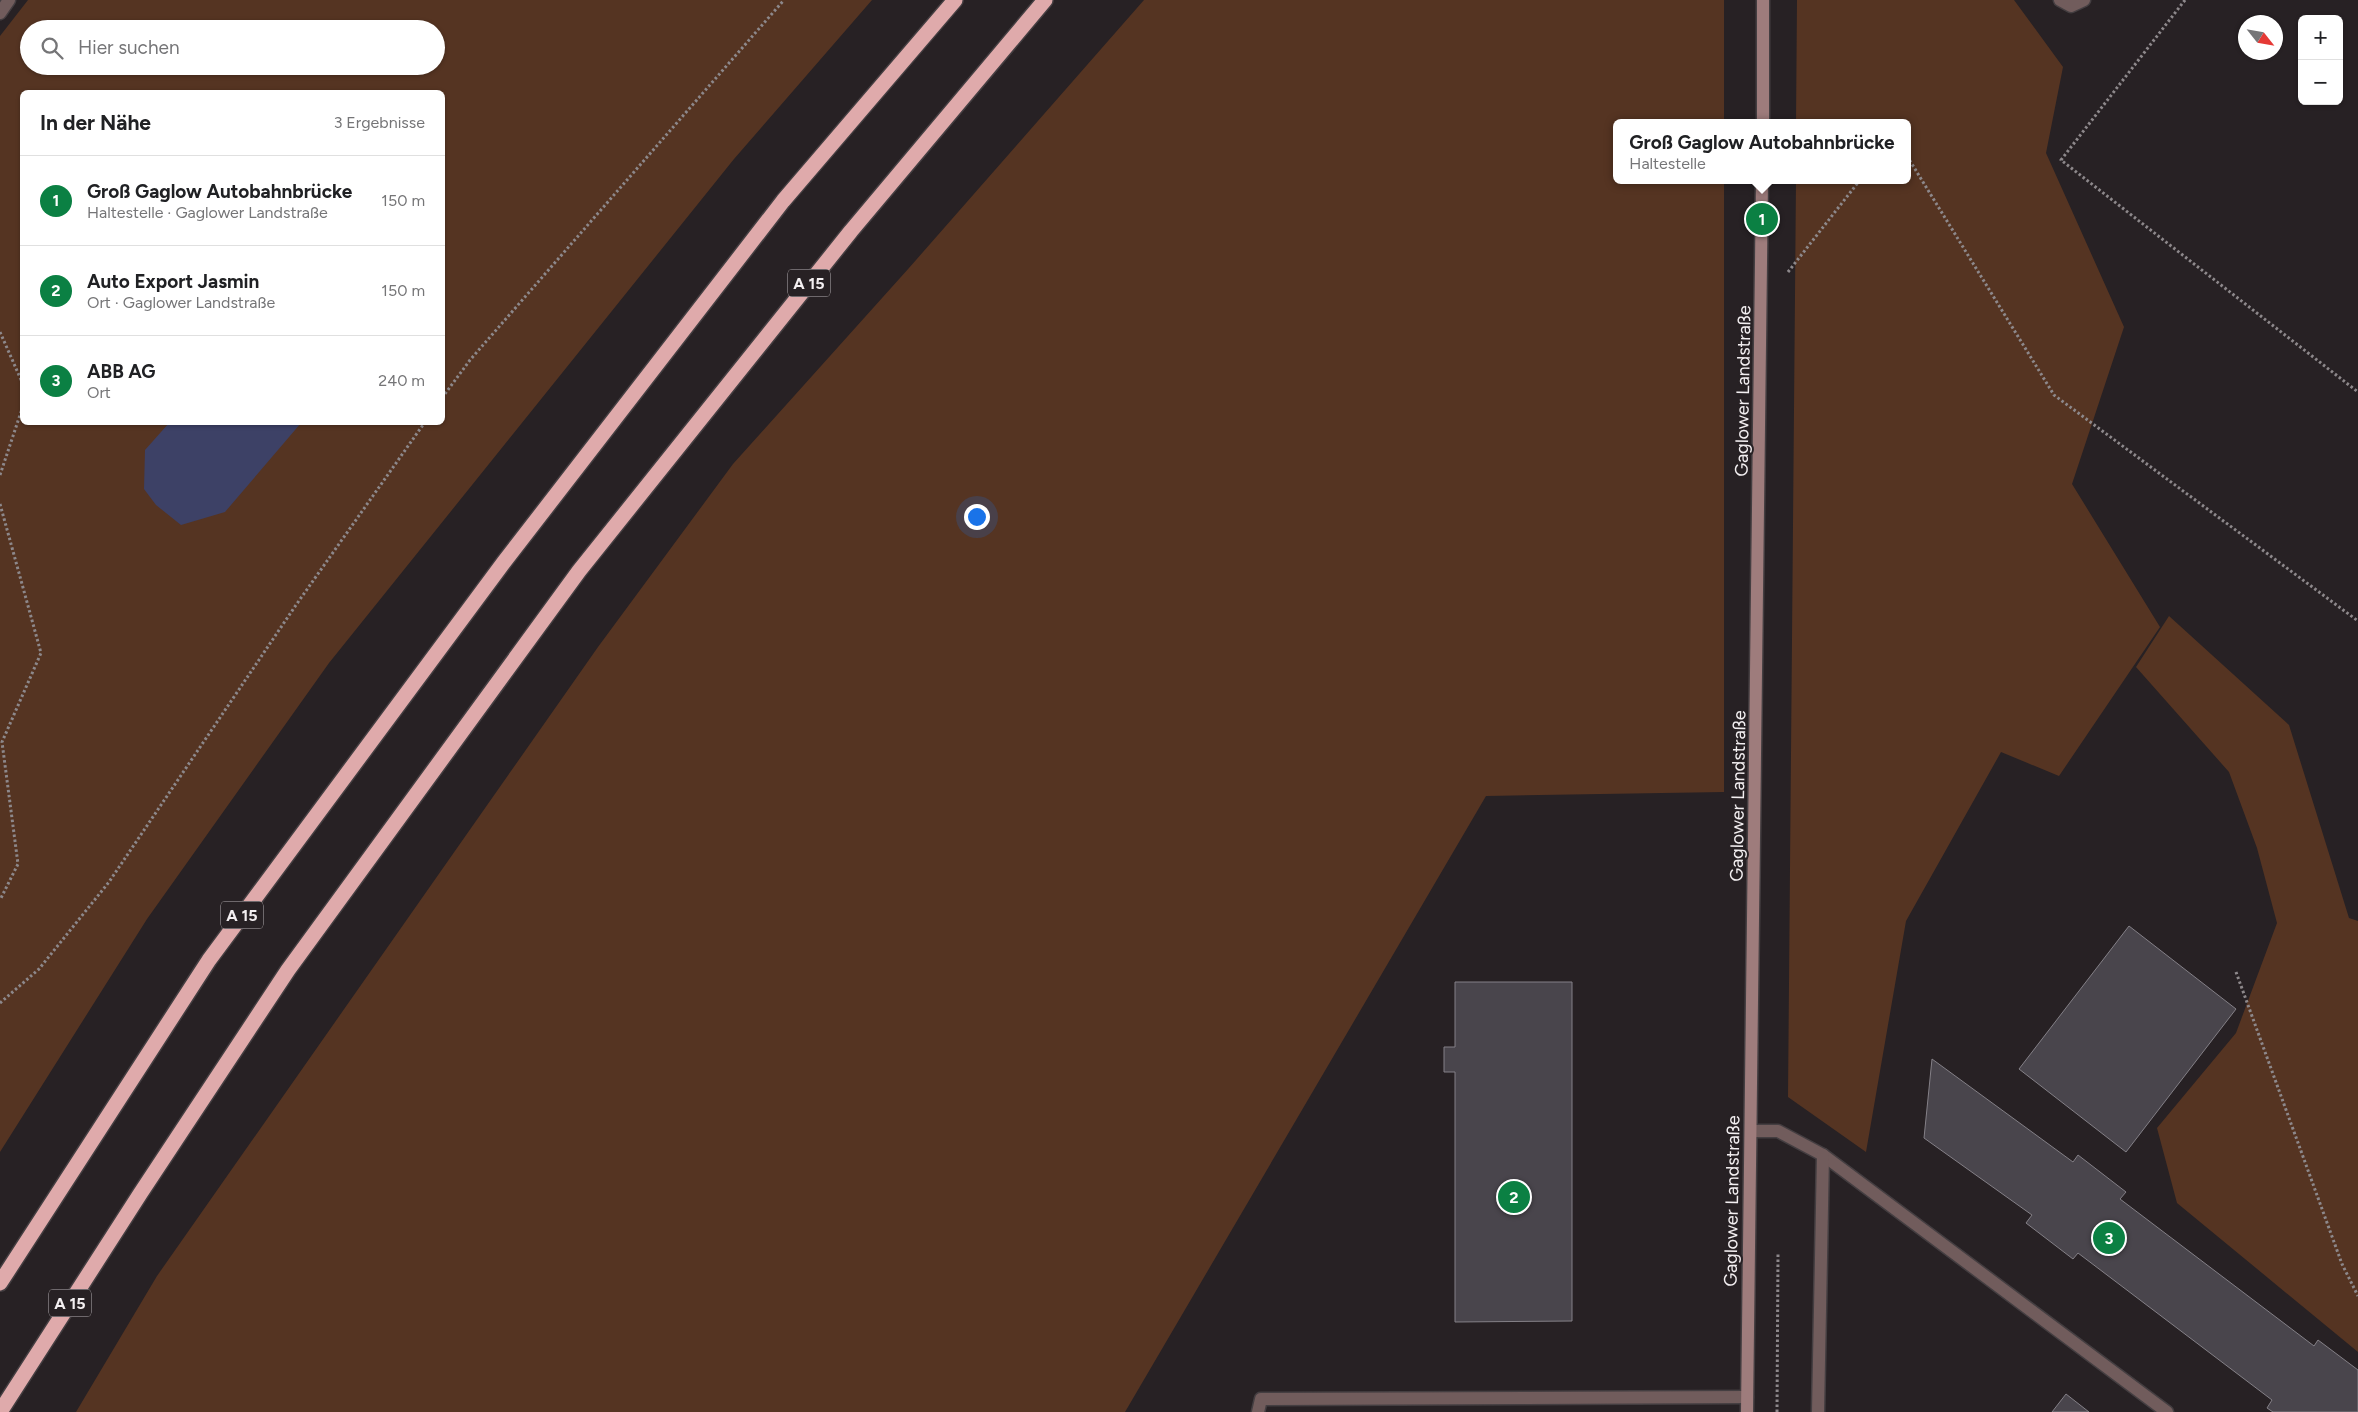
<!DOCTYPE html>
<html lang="de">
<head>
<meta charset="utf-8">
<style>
  :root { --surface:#fff; --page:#f6f6f6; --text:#202124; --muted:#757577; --line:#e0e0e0; --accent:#0b8043 }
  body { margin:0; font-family:Figtree,sans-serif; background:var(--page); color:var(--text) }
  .controls { position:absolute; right:15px; top:15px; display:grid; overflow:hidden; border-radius:8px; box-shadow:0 1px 4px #0004 }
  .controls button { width:45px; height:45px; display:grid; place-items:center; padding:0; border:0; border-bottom:1px solid var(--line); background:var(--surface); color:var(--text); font:25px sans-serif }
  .compass { position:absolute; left:2238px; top:15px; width:45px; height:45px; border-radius:50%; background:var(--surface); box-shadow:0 1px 4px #0004; rotate:121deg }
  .you { position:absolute; left:976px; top:516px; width:18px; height:18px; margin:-12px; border:4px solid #fff; border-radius:50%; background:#1a73e8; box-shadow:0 0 0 8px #1a73e833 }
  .badge { display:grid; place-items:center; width:32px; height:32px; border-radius:50%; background:var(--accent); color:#fff; font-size:16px; font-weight:700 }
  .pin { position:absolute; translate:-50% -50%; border:2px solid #fff; box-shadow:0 1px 5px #0006 }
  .popup { position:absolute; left:1613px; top:119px; width:298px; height:65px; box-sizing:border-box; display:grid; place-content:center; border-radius:8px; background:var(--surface); filter:drop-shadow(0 1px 4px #0005); font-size:16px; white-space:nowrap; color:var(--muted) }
  .popup b { font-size:19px; color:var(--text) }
  .popup::after { content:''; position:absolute; left:50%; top:100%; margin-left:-10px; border:10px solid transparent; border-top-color:var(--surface) }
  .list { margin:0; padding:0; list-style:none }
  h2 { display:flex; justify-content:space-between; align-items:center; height:65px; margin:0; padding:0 20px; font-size:21px }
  h2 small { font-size:16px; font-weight:400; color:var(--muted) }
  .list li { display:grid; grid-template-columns:32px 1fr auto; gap:15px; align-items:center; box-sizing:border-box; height:90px; padding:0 20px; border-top:1px solid var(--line) }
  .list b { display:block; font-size:19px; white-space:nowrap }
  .list p { margin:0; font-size:16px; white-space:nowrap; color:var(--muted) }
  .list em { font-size:16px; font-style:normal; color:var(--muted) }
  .icon { flex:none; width:28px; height:28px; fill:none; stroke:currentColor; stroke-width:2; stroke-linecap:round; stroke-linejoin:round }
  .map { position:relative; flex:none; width:2358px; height:1412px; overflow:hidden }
  .search { position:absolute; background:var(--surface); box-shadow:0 1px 4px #0004; left:20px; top:20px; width:425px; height:55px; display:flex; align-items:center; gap:12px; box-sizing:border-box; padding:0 18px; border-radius:28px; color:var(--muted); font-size:19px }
  .panel { position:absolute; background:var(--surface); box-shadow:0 1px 4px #0004; left:20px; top:90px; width:425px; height:335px; border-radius:8px }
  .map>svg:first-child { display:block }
  .green { fill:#553422; fill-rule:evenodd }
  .water { fill:#3d4166 }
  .building { fill:#49454c; stroke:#848087 }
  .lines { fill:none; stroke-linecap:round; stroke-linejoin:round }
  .lane-casing { stroke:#443e41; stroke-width:15 }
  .street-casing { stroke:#443e41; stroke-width:15 }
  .secondary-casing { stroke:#443e41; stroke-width:15 }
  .highway-casing { stroke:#443e41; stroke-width:18 }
  .path { stroke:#8d888b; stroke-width:3; stroke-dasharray:2.5 2.5; stroke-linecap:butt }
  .lane { stroke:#715c5c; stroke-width:12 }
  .street { stroke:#715c5c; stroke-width:12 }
  .secondary { stroke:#9e7c7c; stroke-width:12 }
  .highway { stroke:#dfaaab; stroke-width:15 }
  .labels { text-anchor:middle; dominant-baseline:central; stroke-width:4; stroke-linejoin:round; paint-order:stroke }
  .shield { fill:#272124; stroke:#b6b1b4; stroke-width:1 }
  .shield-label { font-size:16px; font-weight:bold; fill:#f3eff1 }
  .street-label { font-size:18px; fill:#f3eff1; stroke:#272124 }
</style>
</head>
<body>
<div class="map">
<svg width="2358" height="1412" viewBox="0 0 2358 1412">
  <rect width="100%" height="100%" fill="#272124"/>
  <!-- green -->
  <g class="green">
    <path d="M28,0H872L734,159L329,663L147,919L0,1152V36ZM29,29H436V66H29ZM22,92H442V422H22Z"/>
    <path d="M1144,0H1724V123H1617V180H1724V792L1486,796L1125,1412H76L157,1276L598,647L733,464L909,268Z"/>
    <path d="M1797,0H2014L2063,67L2046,153L2124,327L2072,484L2160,627L2059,776L2001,752L1906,921L1866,1152L1788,1097L1796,180H1907V123H1796Z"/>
    <path d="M2169,616L2289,725L2349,918L2358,921V1352L2177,1203L2157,1128L2236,1033L2277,923L2257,848L2229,772L2136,667Z"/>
  </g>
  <!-- water -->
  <path class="water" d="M169,423V422L301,423L225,512L181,525L156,505L144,489L145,450Z"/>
  <!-- building -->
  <g class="building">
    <path d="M2129,926L2236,1009L2126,1152L2019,1069Z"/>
    <path d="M1455,982H1572V1321L1455,1322V1072H1444V1047H1455Z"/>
    <path d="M1932,1059L2073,1162L2078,1155L2126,1192L2120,1199L2314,1346L2318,1340L2358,1370V1412H2273L2267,1408L2272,1400L2078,1253L2073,1259L2026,1223L2032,1215L1924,1138Z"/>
    <path d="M2066,1394L2089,1412H2052Z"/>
  </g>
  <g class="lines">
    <!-- lane casing -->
    <g class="lane-casing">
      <g id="lane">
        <path d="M2060,0L2071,6L2084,0"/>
        <path d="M1751,1131H1778L1823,1155L2167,1412"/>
        <path d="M1258,1412L1261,1399L1747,1397"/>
        <path d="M1818,1412L1823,1155"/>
      </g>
    </g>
    <!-- street casing -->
    <g class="street-casing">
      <path id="street" d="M0,13L9,0"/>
    </g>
    <!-- secondary casing -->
    <g class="secondary-casing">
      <g id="secondary">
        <path d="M1763,123V0"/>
        <path d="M1747,1412L1762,180"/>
      </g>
    </g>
    <!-- highway casing -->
    <g class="highway-casing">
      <g id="highway">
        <path d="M0,1283L209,960L504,562L783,201L955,0"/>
        <path d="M0,1412L140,1194L288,970L579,571L851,231L1045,0"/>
      </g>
    </g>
    <!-- path -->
    <g class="path">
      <path d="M2185,0L2061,160L2358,392"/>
      <path d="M1907,156L2054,395L2358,621"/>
      <path d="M1788,272L1860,180"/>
      <path d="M0,332L22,382"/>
      <path d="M442,398L470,360L784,0"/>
      <path d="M0,475L22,409"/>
      <path d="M0,504L41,653L2,742L18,864L0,900"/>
      <path d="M2236,972L2342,1264L2358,1296"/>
      <path d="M0,1003L39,969L109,882L296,605L425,422"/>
      <path d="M1777,1412L1778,1253"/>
    </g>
    <!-- lane -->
    <use href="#lane" class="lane"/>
    <!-- street -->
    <use href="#street" class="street"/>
    <!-- secondary -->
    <use href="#secondary" class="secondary"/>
    <!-- highway -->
    <use href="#highway" class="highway"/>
  </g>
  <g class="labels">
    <!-- shield labels -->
    <g class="shield">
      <rect x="788" y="269.5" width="42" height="27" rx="4"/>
      <rect x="221" y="901.5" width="42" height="27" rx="4"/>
      <rect x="49" y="1289.5" width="42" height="27" rx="4"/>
    </g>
    <g class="shield-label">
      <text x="809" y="283">A 15</text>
      <text x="242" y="915">A 15</text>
      <text x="70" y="1303">A 15</text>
    </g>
    <!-- street labels -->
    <g class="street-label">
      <text transform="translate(1743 391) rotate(-89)">Gaglower Landstraße</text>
      <text transform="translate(1738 796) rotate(-89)">Gaglower Landstraße</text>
      <text transform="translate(1732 1201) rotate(-89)">Gaglower Landstraße</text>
    </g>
  </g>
</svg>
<div class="controls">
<button>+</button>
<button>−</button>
</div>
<svg class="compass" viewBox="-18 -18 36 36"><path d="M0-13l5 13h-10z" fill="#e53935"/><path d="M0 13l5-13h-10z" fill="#757577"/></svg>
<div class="you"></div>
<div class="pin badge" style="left:1762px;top:219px">1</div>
<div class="popup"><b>Groß Gaglow Autobahnbrücke</b>Haltestelle</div>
<div class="pin badge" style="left:1514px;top:1197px">2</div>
<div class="pin badge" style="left:2109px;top:1238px">3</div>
<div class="search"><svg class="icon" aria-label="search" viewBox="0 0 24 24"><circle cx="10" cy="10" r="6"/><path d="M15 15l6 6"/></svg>Hier suchen</div>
<section class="panel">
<h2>In der Nähe<small>3 Ergebnisse</small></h2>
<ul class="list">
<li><span class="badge">1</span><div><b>Groß Gaglow Autobahnbrücke</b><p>Haltestelle · Gaglower Landstraße</p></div><em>150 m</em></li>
<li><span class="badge">2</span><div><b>Auto Export Jasmin</b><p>Ort · Gaglower Landstraße</p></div><em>150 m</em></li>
<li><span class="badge">3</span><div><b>ABB AG</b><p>Ort</p></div><em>240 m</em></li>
</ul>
</section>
</div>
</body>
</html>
